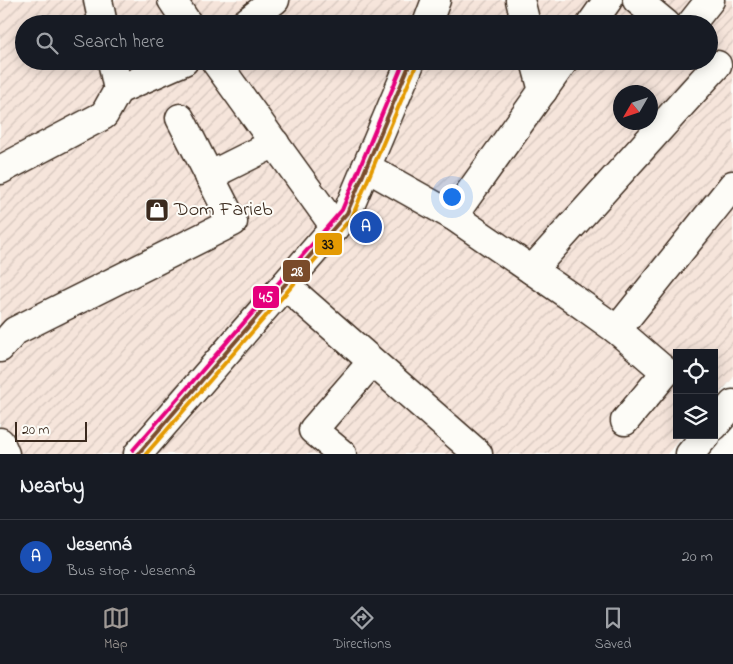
<!DOCTYPE html>
<html lang="en">
<head>
<meta charset="utf-8">
<style>
  :root { --surface:#171b24; --page:#20242c; --text:#f1f3f6; --muted:#9ea1a6; --line:#363941; --accent:#9f9995 }
  body { margin:0; font-family:"Indie Flower",sans-serif; background:var(--page); color:var(--text) }
  .controls { position:absolute; right:15px; bottom:15px; display:grid; overflow:hidden; border-radius:0px; box-shadow:0 2px 12px #0003 }
  .controls button { width:45px; height:45px; display:grid; place-items:center; padding:0; border:0; border-bottom:1px solid var(--line); background:var(--surface); color:var(--text); font:25px sans-serif }
  .compass { position:absolute; left:613px; top:85px; width:45px; height:45px; border-radius:50%; background:var(--surface); box-shadow:0 2px 12px #0003; rotate:231deg }
  .scale { position:absolute; left:15px; bottom:12px; width:72px; box-sizing:border-box; padding-left:5px; border:2px solid #3b2a1e; border-top:0; font-size:14px; line-height:18px; white-space:nowrap; color:#3b2a1e; -webkit-text-stroke:4px #fdfcf7; paint-order:stroke }
  .you { position:absolute; left:451px; top:196px; width:18px; height:18px; margin:-12px; border:4px solid #fff; border-radius:50%; background:#1a73e8; box-shadow:0 0 0 8px #1a73e833 }
  .badge { display:grid; place-items:center; width:32px; height:32px; border-radius:50%; background:var(--accent); color:#fff; font-size:16px; font-weight:700 }
  .pin { position:absolute; translate:-50% -50%; border:2px solid #fff; box-shadow:0 1px 5px #0006 }
  .list { margin:0; padding:0; list-style:none }
  h2 { display:flex; justify-content:space-between; align-items:center; height:65px; margin:0; padding:0 20px; font-size:21px }
  h2 small { font-size:16px; font-weight:400; color:var(--muted) }
  .list li { display:grid; grid-template-columns:32px 1fr auto; gap:15px; align-items:center; box-sizing:border-box; height:75px; padding:0 20px; border-top:1px solid var(--line) }
  .list b { display:block; font-size:19px; white-space:nowrap }
  .list p { margin:0; font-size:16px; white-space:nowrap; color:var(--muted) }
  .list em { font-size:16px; font-style:normal; color:var(--muted) }
  .icon { flex:none; width:28px; height:28px; fill:none; stroke:currentColor; stroke-width:2; stroke-linecap:round; stroke-linejoin:round }
  .map { position:relative; flex:none; width:733px; height:454px; overflow:hidden }
  .search { position:absolute; background:var(--surface); box-shadow:0 2px 12px #0003; left:15px; right:15px; top:15px; height:55px; display:flex; align-items:center; gap:12px; box-sizing:border-box; padding:0 18px; border-radius:28px; color:var(--muted); font-size:19px }
  .sheet { height:140px; background:var(--surface) }
  nav { display:flex; justify-content:space-around; align-items:center; box-sizing:border-box; height:70px; border-top:1px solid var(--line); background:var(--surface); font-size:14px; color:var(--muted) }
  nav a { display:grid; justify-items:center; gap:2px }
  nav .on { color:var(--accent) }
  .map>svg:first-child { display:block }
  .industrial { fill:url(#industrial-furrows); fill-rule:evenodd }
  .lines { fill:none; stroke-linecap:round; stroke-linejoin:round }
  .minor-casing { stroke:#3b2a1e; stroke-width:31 }
  .major-casing { stroke:#3b2a1e; stroke-width:31 }
  .minor { stroke:#fdfcf7; stroke-width:28 }
  .major { stroke:#fdfcf7; stroke-width:28 }
  .bus-1-casing { stroke:#fdfcf7; stroke-width:8 }
  .bus-2-casing { stroke:#fdfcf7; stroke-width:8 }
  .bus-3-casing { stroke:#fdfcf7; stroke-width:8 }
  .bus-1 { stroke:#7a4b2a; stroke-width:4 }
  .bus-2 { stroke:#e49a03; stroke-width:4 }
  .bus-3 { stroke:#e5007d; stroke-width:4 }
  .labels { text-anchor:middle; dominant-baseline:central; stroke-width:4; stroke-linejoin:round; paint-order:stroke }
  .poi-label { font-size:20px; fill:#3b2a1e; stroke:#fdfcf7; text-anchor:start }
  .line-badge { stroke:#fdfcf7; stroke-width:2 }
  .badge-label { font-size:14px; text-anchor:middle; font-weight:bold; fill:#fff }
  .pale-badge-label { font-size:14px; text-anchor:middle; font-weight:bold; fill:#111 }
</style>
</head>
<body>
<div class="map">
<svg width="733" height="454" viewBox="0 0 733 454">
  <defs>
    <pattern id="industrial-furrows" width="10" height="10" patternUnits="userSpaceOnUse" patternTransform="scale(1.25)"><rect width="10" height="10" fill="#f6e5db"/><path d="M-1 1l2-2M0 10L10 0M9 11l2-2" fill="none" stroke="#d4c5bc"/></pattern>
  </defs>
  <rect width="100%" height="100%" fill="#fdfcf7"/>
  <filter id="ink" filterUnits="userSpaceOnUse"><feTurbulence type="fractalNoise" baseFrequency=".02" numOctaves="2"/><feDisplacementMap in="SourceGraphic" scale="10" xChannelSelector="R" yChannelSelector="G"/><feConvolveMatrix kernelMatrix="1 2 1 2 8 2 1 2 1" color-interpolation-filters="sRGB"/></filter>
  <g filter="url(#ink)">
    <!-- industrial -->
    <path class="industrial" d="M0,0H733V378L714,400V353H677V435H683L667,454H0ZM24,24H709V61H24ZM620,92H650V122H620Z"/>
    <g class="lines">
      <!-- minor casing -->
      <g class="minor-casing">
        <g id="minor">
          <path d="M98,0L103,24"/>
          <path d="M172,0L188,24"/>
          <path d="M520,0L526,24"/>
          <path d="M637,0L666,24"/>
          <path d="M244,24L275,0"/>
          <path d="M427,24L436,0"/>
          <path d="M591,24L608,0"/>
          <path d="M691,24L710,0"/>
          <path d="M215,61L335,227"/>
          <path d="M535,61L543,91"/>
          <path d="M118,90L184,61"/>
          <path d="M366,167L453,216L571,297L617,330L733,185"/>
          <path d="M0,170L104,115L118,90L112,61"/>
          <path d="M209,176L275,143"/>
          <path d="M453,216L564,61"/>
          <path d="M532,270L717,65"/>
          <path d="M285,285L478,454"/>
          <path d="M617,330L666,372L625,421"/>
          <path d="M0,348L15,331L233,222L180,118"/>
          <path d="M0,442L5,454"/>
          <path d="M138,454L347,213L411,61"/>
          <path d="M342,454L313,430L372,362"/>
        </g>
      </g>
      <!-- major casing -->
      <g class="major-casing">
        <g id="major">
          <path d="M714,426L733,404"/>
          <path d="M690,454L706,435"/>
        </g>
      </g>
      <!-- minor -->
      <use href="#minor" class="minor"/>
      <!-- major -->
      <use href="#major" class="major"/>
      <!-- bus-1 casing -->
      <g class="bus-1-casing">
        <path id="bus-1" d="M138,454L347,213L411,61"/>
      </g>
      <!-- bus-2 casing -->
      <g class="bus-2-casing">
        <path id="bus-2" d="M146,454L352,217L417,63"/>
      </g>
      <!-- bus-3 casing -->
      <g class="bus-3-casing">
        <path id="bus-3" d="M133,450L342,210L404,61"/>
      </g>
      <!-- bus-1 -->
      <use href="#bus-1" class="bus-1"/>
      <!-- bus-2 -->
      <use href="#bus-2" class="bus-2"/>
      <!-- bus-3 -->
      <use href="#bus-3" class="bus-3"/>
    </g>
  </g>
  <!-- icons -->
  <defs>
    <g id="shop-square" transform="scale(1.25)"><rect x="-9" y="-9" width="18" height="18" rx="4" fill="#3b2a1e" stroke="#fdfcf7"/><path d="M-5-2.5h2.3a2.7 3.5 0 0 1 5.4 0H5L5.5 6h-11ZM-1.5-2.5h3a1.5 2.3 0 0 0-3 0Z" fill="#fff"/></g>
  </defs>
  <g fill-rule="evenodd">
    <use href="#shop-square" x="157" y="210"/>
  </g>
  <g class="labels">
    <!-- poi labels -->
    <g class="poi-label">
      <text x="174" y="210">Dom Farieb</text>
    </g>
  </g>
  <g class="line-badge">
    <rect x="314" y="232" width="29" height="24" rx="5" fill="#e49a03"/>
    <rect x="282" y="259" width="29" height="24" rx="5" fill="#7a4b2a"/>
    <rect x="252" y="285" width="28" height="24" rx="5" fill="#e5007d"/>
  </g>
  <g class="badge-label">
    <text x="297" y="276">28</text>
    <text x="266" y="302">45</text>
  </g>
  <g class="pale-badge-label">
    <text x="328" y="249">33</text>
  </g>
</svg>
<div class="controls">
<button><svg class="icon" aria-label="locate" viewBox="0 0 24 24"><circle cx="12" cy="12" r="6"/><path d="M12 2v4M12 18v4M2 12h4M18 12h4"/></svg></button>
<button><svg class="icon" aria-label="layers" viewBox="0 0 24 24"><path d="M12 4l9 5-9 5-9-5zM3 14l9 5 9-5"/></svg></button>
</div>
<svg class="compass" viewBox="-18 -18 36 36"><path d="M0-13l5 13h-10z" fill="#e53935"/><path d="M0 13l5-13h-10z" fill="#9ea1a6"/></svg>
<div class="scale">20 m</div>
<div class="you"></div>
<div class="pin badge" style="left:366px;top:227px;background:#1a4fb4">A</div>
<div class="search"><svg class="icon" aria-label="search" viewBox="0 0 24 24"><circle cx="10" cy="10" r="6"/><path d="M15 15l6 6"/></svg>Search here</div>
</div>
<section class="sheet">
<h2>Nearby<small></small></h2>
<ul class="list">
<li><span class="badge" style="background:#1a4fb4">A</span><div><b>Jesenná</b><p>Bus stop · Jesenná</p></div><em>20 m</em></li>
</ul>
</section>
<nav>
<a class="on"><svg class="icon" aria-label="map" viewBox="0 0 24 24"><path d="M3 6l6-2 6 2 6-2v14l-6 2-6-2-6 2zM9 4v14M15 6v14"/></svg>Map</a>
<a><svg class="icon" aria-label="directions" viewBox="0 0 24 24"><path d="M12 3l9 9-9 9-9-9zM9 14v-3h6M13 9l2 2-2 2"/></svg>Directions</a>
<a><svg class="icon" aria-label="saved" viewBox="0 0 24 24"><path d="M7 4h10v16l-5-4-5 4z"/></svg>Saved</a>
</nav>
</body>
</html>
